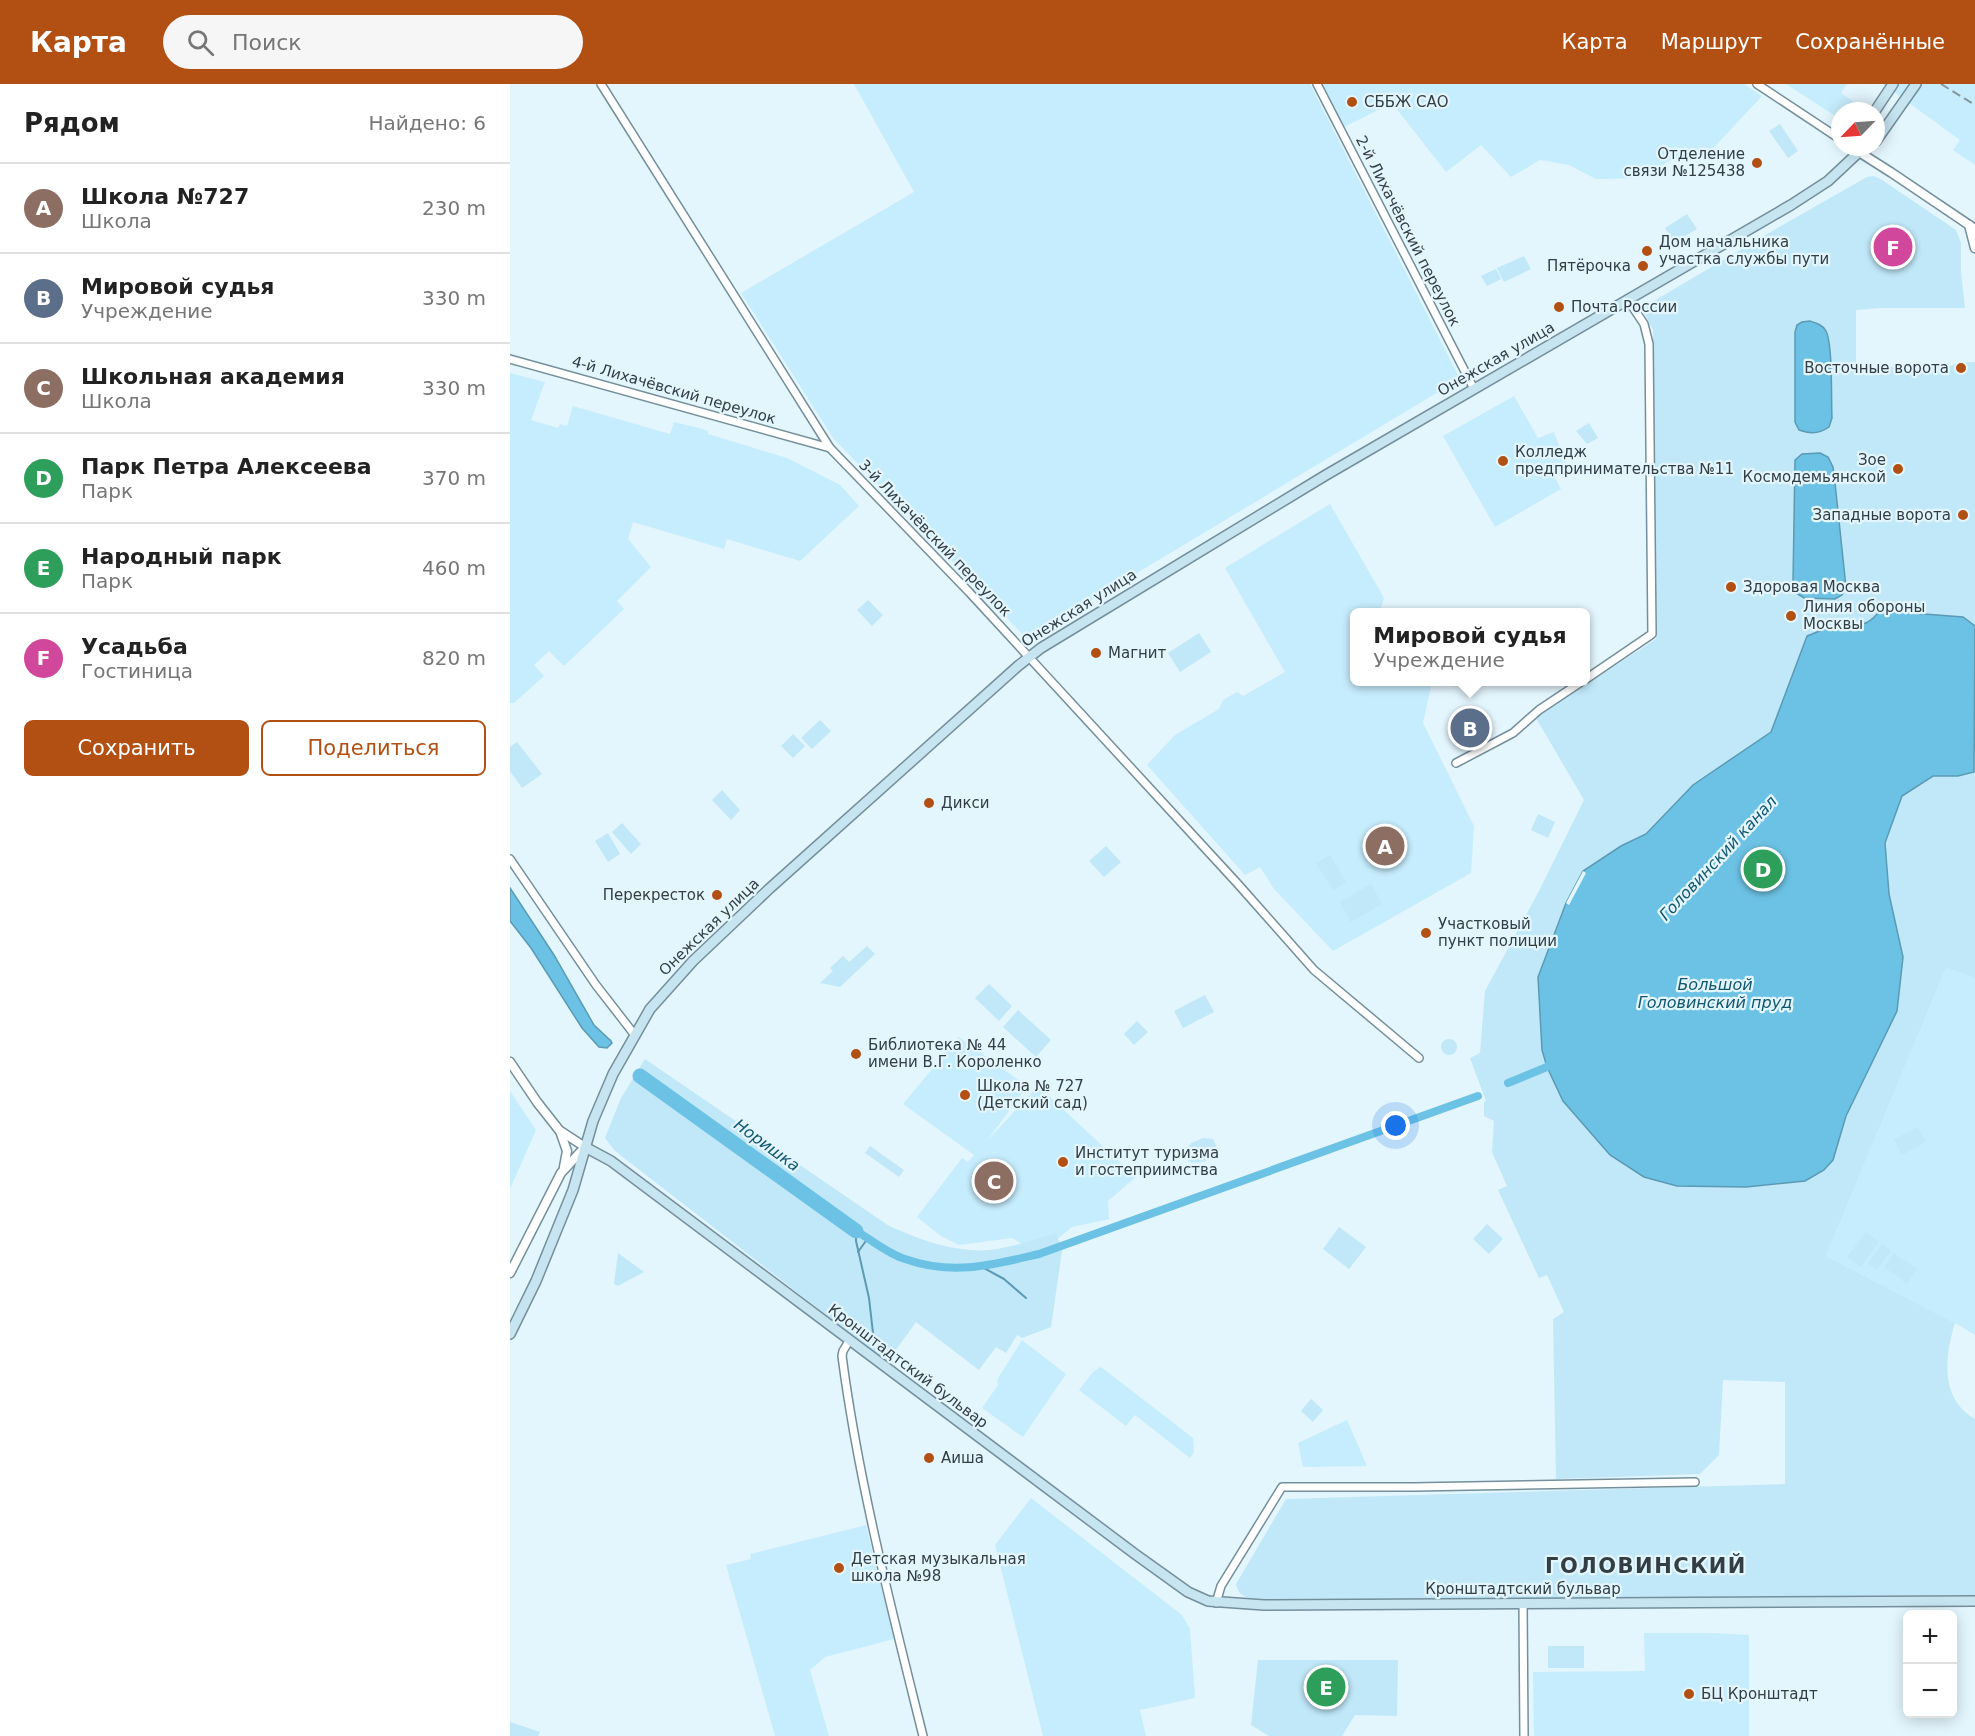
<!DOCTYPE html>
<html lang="ru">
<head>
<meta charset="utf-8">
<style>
  :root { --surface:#fff; --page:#f6f6f6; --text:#222; --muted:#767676; --line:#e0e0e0; --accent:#b25014 }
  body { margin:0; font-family:"DejaVu Sans",sans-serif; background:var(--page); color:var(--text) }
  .controls { position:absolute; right:18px; bottom:18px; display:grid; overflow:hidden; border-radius:9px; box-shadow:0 3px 15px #0003 }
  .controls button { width:54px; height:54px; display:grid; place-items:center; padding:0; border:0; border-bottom:2px solid var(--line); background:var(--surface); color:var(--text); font:30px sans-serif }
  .compass { position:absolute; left:1321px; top:18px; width:54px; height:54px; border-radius:50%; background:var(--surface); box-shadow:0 3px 15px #0003; rotate:245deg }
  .you { position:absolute; left:886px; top:1042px; width:21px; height:21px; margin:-15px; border:4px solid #fff; border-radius:50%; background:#1a73e8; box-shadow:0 0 0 9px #1a73e833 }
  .badge { display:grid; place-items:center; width:39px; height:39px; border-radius:50%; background:var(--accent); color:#fff; font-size:20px; font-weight:700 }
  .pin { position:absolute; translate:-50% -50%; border:3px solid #fff; box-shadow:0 2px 6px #0006 }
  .popup { position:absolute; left:840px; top:524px; width:240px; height:78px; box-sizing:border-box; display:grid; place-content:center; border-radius:9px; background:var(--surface); filter:drop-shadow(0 2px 4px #0005); font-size:20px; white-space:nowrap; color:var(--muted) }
  .popup b { font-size:22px; color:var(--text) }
  .popup::after { content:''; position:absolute; left:50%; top:100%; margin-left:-12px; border:12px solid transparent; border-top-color:var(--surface) }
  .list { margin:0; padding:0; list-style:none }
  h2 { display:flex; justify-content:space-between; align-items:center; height:78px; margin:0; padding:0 24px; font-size:26px }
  h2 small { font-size:20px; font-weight:400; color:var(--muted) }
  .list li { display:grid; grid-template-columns:39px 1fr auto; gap:18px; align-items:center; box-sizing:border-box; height:90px; padding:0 24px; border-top:2px solid var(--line) }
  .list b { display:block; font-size:22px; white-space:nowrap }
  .list p { margin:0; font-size:20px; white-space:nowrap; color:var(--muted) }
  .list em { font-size:20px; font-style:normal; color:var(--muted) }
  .actions { display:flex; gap:12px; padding:18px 24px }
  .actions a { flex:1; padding:14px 0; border:2px solid var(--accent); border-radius:9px; text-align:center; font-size:21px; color:var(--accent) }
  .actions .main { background:var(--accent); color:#fff }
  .icon { flex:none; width:33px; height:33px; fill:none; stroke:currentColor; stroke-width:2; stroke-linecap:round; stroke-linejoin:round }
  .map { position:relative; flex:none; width:1465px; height:1652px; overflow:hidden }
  header { display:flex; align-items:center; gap:36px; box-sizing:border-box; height:84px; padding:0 30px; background:var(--accent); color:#fff }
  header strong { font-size:28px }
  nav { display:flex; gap:33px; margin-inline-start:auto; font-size:21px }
  .search { width:420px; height:54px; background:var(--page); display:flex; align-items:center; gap:15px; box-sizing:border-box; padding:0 21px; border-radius:33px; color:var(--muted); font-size:22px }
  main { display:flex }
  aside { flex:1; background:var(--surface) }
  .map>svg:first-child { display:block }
  .built { fill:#c6edfd }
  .green { fill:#c0e8f9 }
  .water { fill:#6cc2e4; stroke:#5b9ab4; stroke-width:1.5 }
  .pier { fill:#e3f5fd }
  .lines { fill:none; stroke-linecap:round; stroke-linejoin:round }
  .stream { stroke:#5b9ab4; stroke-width:2 }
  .canal { stroke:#6cc2e4; stroke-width:8 }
  .river { stroke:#6cc2e4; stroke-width:15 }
  .minor-casing { stroke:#748f9b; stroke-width:10 }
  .tertiary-casing { stroke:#748f9b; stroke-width:11 }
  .secondary-casing { stroke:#748f9b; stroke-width:12 }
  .minor { stroke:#fff; stroke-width:7 }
  .tertiary { stroke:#fff; stroke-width:8 }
  .secondary { stroke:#c6e5f1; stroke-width:9 }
  .rail { stroke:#87969d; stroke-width:2; stroke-dasharray:9 4.5; stroke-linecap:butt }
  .poi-dot { fill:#b25014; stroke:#e3f5fd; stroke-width:2 }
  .labels { text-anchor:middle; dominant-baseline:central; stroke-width:4.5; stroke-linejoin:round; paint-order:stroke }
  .poi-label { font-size:15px; fill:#323e43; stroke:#e3f5fd; text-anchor:start }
  .street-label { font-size:15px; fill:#323e43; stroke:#e3f5fd }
  .water-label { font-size:16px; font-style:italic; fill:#10576f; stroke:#e3f5fd }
  .district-label { font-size:21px; font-weight:bold; letter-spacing:1.5px; fill:#323e43; stroke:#e3f5fd }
</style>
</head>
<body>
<header>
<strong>Карта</strong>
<div class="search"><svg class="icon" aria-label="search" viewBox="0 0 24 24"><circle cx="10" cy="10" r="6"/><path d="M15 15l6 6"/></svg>Поиск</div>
<nav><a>Карта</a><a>Маршрут</a><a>Сохранённые</a></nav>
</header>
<main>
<aside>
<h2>Рядом<small>Найдено: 6</small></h2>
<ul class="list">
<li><span class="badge" style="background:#8d6e63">A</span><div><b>Школа №727</b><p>Школа</p></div><em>230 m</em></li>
<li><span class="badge" style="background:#5c6f8a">B</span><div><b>Мировой судья</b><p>Учреждение</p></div><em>330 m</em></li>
<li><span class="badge" style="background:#8d6e63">C</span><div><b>Школьная академия</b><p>Школа</p></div><em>330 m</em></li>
<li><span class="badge" style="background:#2e9e5b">D</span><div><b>Парк Петра Алексеева</b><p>Парк</p></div><em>370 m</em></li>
<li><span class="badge" style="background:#2e9e5b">E</span><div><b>Народный парк</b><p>Парк</p></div><em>460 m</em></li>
<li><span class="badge" style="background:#d1479c">F</span><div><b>Усадьба</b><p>Гостиница</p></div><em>820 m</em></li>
</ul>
<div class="actions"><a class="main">Сохранить</a><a>Поделиться</a></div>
</aside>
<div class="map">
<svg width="1465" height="1652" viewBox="0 0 1465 1652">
  <rect width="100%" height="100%" fill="#e3f5fd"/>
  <!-- built -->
  <g class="built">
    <path d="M344,0H800L950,295L517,555L323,354L231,209L404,108Z"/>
    <path d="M812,0H1234L1252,12L1194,74H1164L1132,94L1086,95L1059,81L1030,76L1001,93L971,61L936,88L882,19L834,43Z"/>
    <path d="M1276,0H1337L1331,9L1354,25L1352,27H1330V35Z"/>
    <path d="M1373,0H1465V81L1443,66L1450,56Z"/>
    <path d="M0,289L35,298L21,336L48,344L50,340L57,342L63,322L160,350L164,338L189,344L198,347V350L277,374L330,401L349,422L290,477L217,455L214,465L123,438L118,455L141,483L107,517L114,525L54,582L39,567L24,581L34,592L4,619H0Z"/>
    <path d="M1004,312L1028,354L1044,348L1058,384L1043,390L1051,405L985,443L933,352Z"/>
    <path d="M820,420L874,514L870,528H844V598H922L913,639L964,742L961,789L823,867L764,805L750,783L735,791L637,681L665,651L709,625L713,616L727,608L733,612L775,588L715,484Z"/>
    <path d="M1436,884L1465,894V1251L1445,1239L1316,1172Z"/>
    <path d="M449,953L517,1002L477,1057L528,1002L626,1093L598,1117L599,1135L562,1143L529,1170L502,1154L449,1161L431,1152L407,1133L452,1074L458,1078L464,1071L393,1020Z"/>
    <path d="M0,1007L26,1046L0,1105Z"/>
    <path d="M512,1256L556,1290L513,1353L472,1324L488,1301L487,1296Z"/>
    <path d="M591,1283L683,1354L684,1368L680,1374L625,1331L616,1342L569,1306L583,1288Z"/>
    <path d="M837,1336L857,1382L793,1383L788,1359Z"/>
    <path d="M521,1414L672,1531L680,1545L685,1614L630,1626L636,1652H533L485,1461Z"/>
    <path d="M356,1441L384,1555L315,1573L300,1586L319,1652H265L216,1481L241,1475L240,1470Z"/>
    <path d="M1134,1549H1201L1239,1551V1652H1024L1023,1588L1135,1587Z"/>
  </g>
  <!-- green -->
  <g class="green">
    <path d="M1270,40L1288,67L1278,74L1259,47Z"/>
    <path d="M1364,92L1372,96L1446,146L1451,159V188L1455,224H1370L1346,226V282L1437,284L1446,279L1465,278V894L1436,884L1316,1172L1445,1239C1435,1271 1429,1315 1465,1335V1511L763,1516C749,1515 729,1518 726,1500L776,1415L1275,1400V1298L1213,1296L1209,1371L1190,1390L1046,1395L1043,1235L1054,1228L1037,1191L1029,1194L988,1106L997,1102L982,1068L984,1037L974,1032V1018L976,1017L960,974L970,969L975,907L1029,807L1074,716L1026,634L1146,555L1143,246L1132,224L1271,142L1357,93Z"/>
    <path d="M1177,130L1187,145L1164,159L1155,144Z"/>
    <path d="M1014,172L1021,185L994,198L987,184Z"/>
    <path d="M986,185L991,195L977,202L971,192Z"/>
    <path d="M1079,339L1088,354L1077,360L1066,347Z"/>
    <path d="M358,516L373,531L362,542L347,526Z"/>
    <path d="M689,549L701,568L670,588L658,569Z"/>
    <path d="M310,636L321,647L302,665L291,654Z"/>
    <path d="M283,650L295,662L283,674L271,662Z"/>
    <path d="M7,658L32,690L12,704L0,687V663Z"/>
    <path d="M212,706L230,726L221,736L202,716Z"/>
    <path d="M1028,730L1045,738L1038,754L1021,746Z"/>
    <path d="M112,739L131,760L121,770L102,748Z"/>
    <path d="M98,749L110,770L98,778L85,757Z"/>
    <path d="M596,762L611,778L594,793L579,777Z"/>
    <path d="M820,771L836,798L823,806L806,779Z"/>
    <path d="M861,800L872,820L841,838L830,818Z"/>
    <path d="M357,862L365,870L330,903L310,899L323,887L320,884L333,872L339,878Z"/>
    <path d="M479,900L502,922L489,937L465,914Z"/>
    <path d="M695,911L704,928L673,944L664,927Z"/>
    <path d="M508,926L541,956L526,973L493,943Z"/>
    <path d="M627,937L638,948L624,961L614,950Z"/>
    <circle cx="939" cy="963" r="8"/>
    <path d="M135,975L379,1142C404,1153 432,1164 460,1166C489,1169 519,1157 546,1149L552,1167L541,1243L512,1254L507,1251L496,1269L486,1263L469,1286L406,1238L377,1278L105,1067L95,1054L111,1014Z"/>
    <path d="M1408,1043L1416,1058L1392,1071L1384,1055Z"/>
    <path d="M693,1054L703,1055L708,1066C700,1077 692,1080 679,1078L674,1068L681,1059Z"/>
    <path d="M360,1062L394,1086L389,1093L355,1069Z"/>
    <path d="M977,1140L993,1155L979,1170L963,1155Z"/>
    <path d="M829,1143L856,1163L839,1185L813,1165Z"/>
    <path d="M1356,1148L1369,1158L1351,1183L1337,1173Z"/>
    <path d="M1372,1160L1381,1167L1367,1186L1358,1179Z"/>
    <path d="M108,1169L134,1188L108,1202L104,1200Z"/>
    <path d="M1384,1169L1407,1185L1397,1200L1374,1183Z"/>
    <path d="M801,1315L813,1326L803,1338L791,1327Z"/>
    <rect x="1038" y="1562" width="36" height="22"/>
    <path d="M748,1576H888L887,1632L845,1631L832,1652H759L741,1641Z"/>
    <path d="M0,1638L30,1648L28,1652H0Z"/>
  </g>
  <!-- water -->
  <g class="water">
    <path d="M1300,237C1306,239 1313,241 1316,247C1323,261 1321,316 1322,334L1319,343C1309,350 1300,350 1289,346L1285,338V248L1287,241L1292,238Z"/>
    <path d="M1310,369L1318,373L1323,383L1325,399L1336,503L1332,511L1325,515L1294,514L1286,509L1283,499L1285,376L1292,370Z"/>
    <path d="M1372,524L1401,529L1453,533L1465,542L1464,688L1448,692H1423L1392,712L1375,759L1379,810L1393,873L1387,927L1336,1032L1323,1076L1314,1086L1295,1097L1236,1103L1167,1102L1134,1093L1100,1071L1053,1017L1037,983L1032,966L1028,893L1056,819L1073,787L1111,762L1136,750L1183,701L1261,648L1297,552C1306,549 1316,543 1325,542C1350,538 1355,547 1372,524Z"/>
    <path d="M0,804L44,871L84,941L101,957L102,959L97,964L89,963L72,944L21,864L0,837Z"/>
  </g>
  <!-- pier -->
  <path class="pier" d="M1073,787L1076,789L1059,821L1056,819Z"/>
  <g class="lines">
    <!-- stream -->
    <g class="stream">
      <path d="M346,1147V1157L359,1214L364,1258"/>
      <path d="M348,1168L358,1154"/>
      <path d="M472,1183L494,1195L516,1214"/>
    </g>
    <!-- canal -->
    <g class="canal">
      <path d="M998,999L1037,983L1042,976"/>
      <path d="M346,1147C362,1156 378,1170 395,1175C443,1192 482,1181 529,1170L968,1012"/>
    </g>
    <!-- river -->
    <path class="river" d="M130,992L346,1147"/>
    <!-- minor casing -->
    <g class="minor-casing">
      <g id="minor">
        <path d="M91,0L320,364L459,508L727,799L804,886L909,974"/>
        <path d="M807,0L964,305"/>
        <path d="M1247,0L1330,55"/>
        <path d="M1341,63L1349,68"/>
        <path d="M0,275L320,364"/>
        <path d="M1076,595L1142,550L1139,260L1134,240L1118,216"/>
        <path d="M946,679L1003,649L1029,626L1071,598"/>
        <path d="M0,775L86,901L124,950"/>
        <path d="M339,1257L333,1267L332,1272C349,1401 382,1527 413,1652"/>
        <path d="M706,1519L711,1502L772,1403H904L1185,1398"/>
        <path d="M1013,1521L1014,1652"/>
      </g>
    </g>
    <!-- tertiary casing -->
    <g class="tertiary-casing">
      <g id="tertiary">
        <path d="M1349,68L1382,89L1465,145"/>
        <path d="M1459,141L1465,164"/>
        <path d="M0,978L27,1018L49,1046L75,1063L51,1089L0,1189"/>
        <path d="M50,1047L57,1067L54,1083"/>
      </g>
    </g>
    <!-- secondary casing -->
    <g class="secondary-casing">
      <g id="secondary">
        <path d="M1365,27L1383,0"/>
        <path d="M1366,57L1406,0"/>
        <path d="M75,1063L101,1077L625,1470L678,1508L698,1517L754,1521L1465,1517"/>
        <path d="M0,1250L26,1197L63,1106L83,1037L103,990L140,925L183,877L259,805L508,582L531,564L816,391L1281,121L1318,97L1349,68L1359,63"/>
      </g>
    </g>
    <!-- minor -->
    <use href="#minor" class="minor"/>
    <!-- tertiary -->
    <use href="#tertiary" class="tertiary"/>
    <!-- secondary -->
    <use href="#secondary" class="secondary"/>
    <!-- rail -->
    <path class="rail" d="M1431,0L1465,21"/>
  </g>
  <!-- markers -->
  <g class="poi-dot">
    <circle cx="842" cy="18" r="6"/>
    <circle cx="1247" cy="79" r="6"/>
    <circle cx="1137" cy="167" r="6"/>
    <circle cx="1133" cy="182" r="6"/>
    <circle cx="1049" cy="223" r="6"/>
    <circle cx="1451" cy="284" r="6"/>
    <circle cx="993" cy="377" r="6"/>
    <circle cx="1388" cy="385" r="6"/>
    <circle cx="1453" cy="431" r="6"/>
    <circle cx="1221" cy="503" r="6"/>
    <circle cx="1281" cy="532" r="6"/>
    <circle cx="586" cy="569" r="6"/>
    <circle cx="419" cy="719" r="6"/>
    <circle cx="207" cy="811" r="6"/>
    <circle cx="916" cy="849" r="6"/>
    <circle cx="346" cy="970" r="6"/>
    <circle cx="455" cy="1011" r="6"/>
    <circle cx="553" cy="1078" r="6"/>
    <circle cx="419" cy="1374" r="6"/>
    <circle cx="329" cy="1484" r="6"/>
    <circle cx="1179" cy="1610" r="6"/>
  </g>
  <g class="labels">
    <!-- poi labels -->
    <g class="poi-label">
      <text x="854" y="18">СББЖ САО</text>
      <text x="1235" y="70" text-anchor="end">Отделение<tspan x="1235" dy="17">связи №125438</tspan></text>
      <text x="1149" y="158">Дом начальника<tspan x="1149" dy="17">участка службы пути</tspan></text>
      <text x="1121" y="182" text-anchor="end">Пятёрочка</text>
      <text x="1061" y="223">Почта России</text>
      <text x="1439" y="284" text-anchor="end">Восточные ворота</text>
      <text x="1005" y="368">Колледж<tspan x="1005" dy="17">предпринимательства №11</tspan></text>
      <text x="1376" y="376" text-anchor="end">Зое<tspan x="1376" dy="17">Космодемьянской</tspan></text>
      <text x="1441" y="431" text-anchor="end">Западные ворота</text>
      <text x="1233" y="503">Здоровая Москва</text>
      <text x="1293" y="523">Линия обороны<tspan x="1293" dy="17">Москвы</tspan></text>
      <text x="598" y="569">Магнит</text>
      <text x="431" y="719">Дикси</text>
      <text x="195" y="811" text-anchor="end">Перекресток</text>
      <text x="928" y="840">Участковый<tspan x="928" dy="17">пункт полиции</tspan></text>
      <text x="358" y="961">Библиотека № 44<tspan x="358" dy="17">имени В.Г. Короленко</tspan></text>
      <text x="467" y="1002">Школа № 727<tspan x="467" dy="17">(Детский сад)</tspan></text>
      <text x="565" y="1069">Институт туризма<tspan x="565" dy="17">и гостеприимства</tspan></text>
      <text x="431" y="1374">Аиша</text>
      <text x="341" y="1475">Детская музыкальная<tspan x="341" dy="17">школа №98</tspan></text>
      <text x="1191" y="1610">БЦ Кронштадт</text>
    </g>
    <!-- street labels -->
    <g class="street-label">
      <text transform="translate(898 147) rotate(63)">2-й Лихачёвский переулок</text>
      <text transform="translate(986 275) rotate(-30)">Онежская улица</text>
      <text transform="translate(164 306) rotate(16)">4-й Лихачёвский переулок</text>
      <text transform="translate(425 454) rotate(46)">3-й Лихачёвский переулок</text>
      <text transform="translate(569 524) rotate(-32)">Онежская улица</text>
      <text transform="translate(199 843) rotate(-44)">Онежская улица</text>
      <text transform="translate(398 1282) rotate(37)">Кронштадтский бульвар</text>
      <text x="1013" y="1505">Кронштадтский бульвар</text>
    </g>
    <!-- water labels -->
    <g class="water-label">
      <text transform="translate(1208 774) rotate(-47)">Головинский канал</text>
      <text x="1205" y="900">Большой<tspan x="1205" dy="18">Головинский пруд</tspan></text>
      <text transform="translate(257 1061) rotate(36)">Норишка</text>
    </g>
    <!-- district labels -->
    <g class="district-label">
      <text x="1136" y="1482">ГОЛОВИНСКИЙ</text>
    </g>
  </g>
</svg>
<div class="controls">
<button>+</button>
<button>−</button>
</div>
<svg class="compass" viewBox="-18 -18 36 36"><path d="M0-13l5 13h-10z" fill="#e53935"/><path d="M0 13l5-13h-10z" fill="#767676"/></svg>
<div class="you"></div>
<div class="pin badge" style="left:875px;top:762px;background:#8d6e63">A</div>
<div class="pin badge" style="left:960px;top:644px;background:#5c6f8a">B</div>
<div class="popup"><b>Мировой судья</b>Учреждение</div>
<div class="pin badge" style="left:484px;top:1097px;background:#8d6e63">C</div>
<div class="pin badge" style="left:1253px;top:785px;background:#2e9e5b">D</div>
<div class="pin badge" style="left:816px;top:1603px;background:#2e9e5b">E</div>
<div class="pin badge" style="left:1383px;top:163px;background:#d1479c">F</div>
</div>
</main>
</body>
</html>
